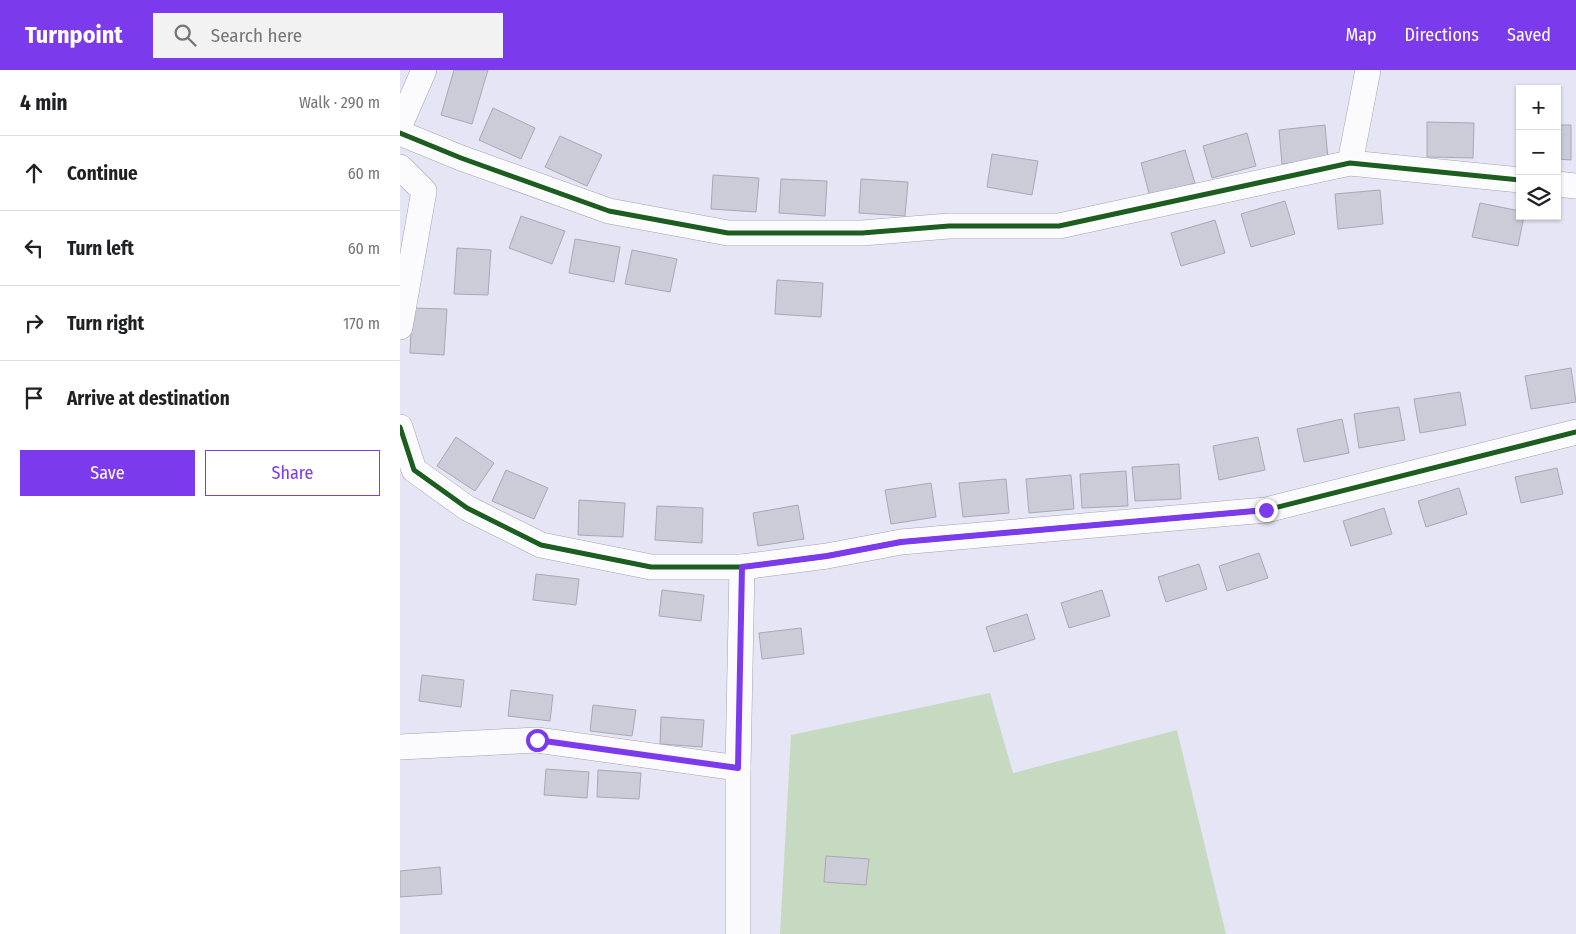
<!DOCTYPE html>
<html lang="en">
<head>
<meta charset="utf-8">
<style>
  :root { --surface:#fff; --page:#f2f2f2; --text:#202124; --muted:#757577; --line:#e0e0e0; --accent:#7c3aed }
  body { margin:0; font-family:"Fira Sans Condensed",sans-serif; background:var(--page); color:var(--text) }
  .controls { position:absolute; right:15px; top:15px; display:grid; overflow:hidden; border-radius:0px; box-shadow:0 1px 4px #0004 }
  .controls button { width:45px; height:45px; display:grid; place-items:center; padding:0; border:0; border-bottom:1px solid var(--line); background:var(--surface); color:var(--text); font:25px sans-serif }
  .stop { position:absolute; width:15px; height:15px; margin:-11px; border:4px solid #7c3aed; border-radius:50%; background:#fff }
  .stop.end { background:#7c3aed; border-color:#fff; box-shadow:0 1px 5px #0008 }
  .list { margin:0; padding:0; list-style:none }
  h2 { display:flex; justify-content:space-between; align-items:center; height:65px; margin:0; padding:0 20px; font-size:21px }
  h2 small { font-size:16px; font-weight:400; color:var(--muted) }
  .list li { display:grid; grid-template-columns:32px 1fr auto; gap:15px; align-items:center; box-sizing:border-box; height:75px; padding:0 20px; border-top:1px solid var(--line) }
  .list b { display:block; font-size:19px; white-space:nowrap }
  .list em { font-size:16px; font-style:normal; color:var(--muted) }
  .actions { display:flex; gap:10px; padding:15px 20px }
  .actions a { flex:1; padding:11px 0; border:1px solid var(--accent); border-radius:0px; text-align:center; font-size:18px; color:var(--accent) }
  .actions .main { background:var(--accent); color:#fff }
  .icon { flex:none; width:28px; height:28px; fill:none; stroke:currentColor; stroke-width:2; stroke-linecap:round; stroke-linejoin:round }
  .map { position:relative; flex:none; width:1176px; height:864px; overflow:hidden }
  header { display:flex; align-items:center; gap:30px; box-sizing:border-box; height:70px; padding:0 25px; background:var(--accent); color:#fff }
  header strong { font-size:24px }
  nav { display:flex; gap:28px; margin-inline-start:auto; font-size:18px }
  .search { width:350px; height:45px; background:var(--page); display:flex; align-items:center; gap:12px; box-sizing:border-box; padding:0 18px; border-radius:0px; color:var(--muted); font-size:19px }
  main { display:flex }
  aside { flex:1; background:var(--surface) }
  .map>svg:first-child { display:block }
  .green { fill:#c6dac1 }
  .building { fill:#ccccd9; stroke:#a8a8b5 }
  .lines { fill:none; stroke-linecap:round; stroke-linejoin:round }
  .street-casing { stroke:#a3a3b0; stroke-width:26 }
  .street { stroke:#fbfbfe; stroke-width:25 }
  .cycleway-casing { stroke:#fff; stroke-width:8 }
  .cycleway { stroke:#1b5e20; stroke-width:5 }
  .route { stroke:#7c3aed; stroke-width:6 }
</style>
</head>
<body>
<header>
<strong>Turnpoint</strong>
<div class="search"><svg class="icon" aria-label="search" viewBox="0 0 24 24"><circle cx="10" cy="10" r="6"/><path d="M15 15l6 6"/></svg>Search here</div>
<nav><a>Map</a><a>Directions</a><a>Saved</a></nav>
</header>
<main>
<aside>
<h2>4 min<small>Walk · 290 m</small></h2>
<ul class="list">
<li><svg class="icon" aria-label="ahead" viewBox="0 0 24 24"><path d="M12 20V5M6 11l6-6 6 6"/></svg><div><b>Continue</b></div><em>60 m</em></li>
<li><svg class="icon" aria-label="left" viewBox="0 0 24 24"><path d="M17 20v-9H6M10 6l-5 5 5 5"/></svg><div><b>Turn left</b></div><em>60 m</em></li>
<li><svg class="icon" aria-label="right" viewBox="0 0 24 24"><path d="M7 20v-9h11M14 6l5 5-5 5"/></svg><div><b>Turn right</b></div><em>170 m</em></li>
<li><svg class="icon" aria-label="arrive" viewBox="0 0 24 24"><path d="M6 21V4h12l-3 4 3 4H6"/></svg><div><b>Arrive at destination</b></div></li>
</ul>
<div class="actions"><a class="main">Save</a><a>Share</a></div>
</aside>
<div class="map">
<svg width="1176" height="864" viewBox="0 0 1176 864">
  <rect width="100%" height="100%" fill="#e5e5f6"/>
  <!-- green -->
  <path class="green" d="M590,623L613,703L777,660L826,864H380L391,665Z"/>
  <!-- building -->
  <g class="building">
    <path d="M54,0H88L72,54L41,45Z"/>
    <path d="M93,38L135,58L121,89L79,70Z"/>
    <path d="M1027,52L1074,53L1073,88L1027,87Z"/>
    <path d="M925,55L928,89L882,94L879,60Z"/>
    <path d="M1157,55H1171V90L1157,89Z"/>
    <path d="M847,63L856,96L812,108L803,76Z"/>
    <path d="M160,66L202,85L187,116L145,97Z"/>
    <path d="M785,80L795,113L750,127L741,93Z"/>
    <path d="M592,84L638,91L632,125L587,117Z"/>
    <path d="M313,105L359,108L356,142L311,139Z"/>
    <path d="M381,109L427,111L425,146L379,143Z"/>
    <path d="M461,109L508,112L505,146L459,143Z"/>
    <path d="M980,120L983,154L938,159L935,124Z"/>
    <path d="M885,131L895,164L851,177L841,144Z"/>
    <path d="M1080,133L1120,141V146H1124L1118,176L1072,167Z"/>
    <path d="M121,146L165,161L152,194L109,178Z"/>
    <path d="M815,150L825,183L781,196L771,163Z"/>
    <path d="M175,169L220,177L214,212L169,203Z"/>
    <path d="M57,178L91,180L88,225L54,224Z"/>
    <path d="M232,180L277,189L270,222L225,214Z"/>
    <path d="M377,210L423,213L421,247L375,244Z"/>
    <path d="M12,238L47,239L44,285L10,283Z"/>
    <path d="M1171,298L1176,332L1131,339L1125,306Z"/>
    <path d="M1060,322L1066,355L1020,363L1014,329Z"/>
    <path d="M999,337L1005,370L959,378L954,344Z"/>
    <path d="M942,349L949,383L904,392L897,359Z"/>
    <path d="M56,367L94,393L75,421L37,396Z"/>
    <path d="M858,367L865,400L819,410L813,376Z"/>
    <path d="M779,394L781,429L735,431L732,397Z"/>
    <path d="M1157,398L1163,424L1121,433L1115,407Z"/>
    <path d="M106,400L148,418L134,449L92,431Z"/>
    <path d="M726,401L728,436L682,438L680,404Z"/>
    <path d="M671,405L674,439L629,443L626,409Z"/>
    <path d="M606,409L609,443L563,447L559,413Z"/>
    <path d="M531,413L536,447L491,454L485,420Z"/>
    <path d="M1059,418L1067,444L1026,457L1018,431Z"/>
    <path d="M179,430L225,433L223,467L178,465Z"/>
    <path d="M398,435L404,469L358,476L353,443Z"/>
    <path d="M257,436L303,438L302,473L255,470Z"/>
    <path d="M984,438L992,464L951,476L943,451Z"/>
    <path d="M859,483L868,508L827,521L819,496Z"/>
    <path d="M799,494L807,519L766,532L758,507Z"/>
    <path d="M136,504L179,509L176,535L133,530Z"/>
    <path d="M262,520L304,525L301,551L259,546Z"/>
    <path d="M702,520L710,546L669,558L661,533Z"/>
    <path d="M627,544L635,569L594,582L586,557Z"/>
    <path d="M401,558L404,584L362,589L359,563Z"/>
    <path d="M22,605L64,610L61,637L19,631Z"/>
    <path d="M111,620L153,625L150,651L108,646Z"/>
    <path d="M193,635L236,640L232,666L190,661Z"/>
    <path d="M261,647L304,650L302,677L260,674Z"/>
    <path d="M146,699L189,702L187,728L144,725Z"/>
    <path d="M198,700L241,703L239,729L197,727Z"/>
    <path d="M426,786L469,789L466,815L424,812Z"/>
    <path d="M40,797L42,824L0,827V801Z"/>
  </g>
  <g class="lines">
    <!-- street casing -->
    <g class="street-casing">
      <g id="street">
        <path d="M0,55L24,0"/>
        <path d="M0,63L61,88L209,141L328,163H462L549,156H659L950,93L1120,110"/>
        <path d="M950,93L968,0"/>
        <path d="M0,97L24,121L0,257"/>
        <path d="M1157,114L1176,116"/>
        <path d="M0,357L14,400L67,438L141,475L251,497H342L427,486L501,472L866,440L1176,362"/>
        <path d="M0,677L137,670L338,698"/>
        <path d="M338,864V698L342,497"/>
      </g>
    </g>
    <!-- street -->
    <use href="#street" class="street"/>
    <!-- cycleway casing -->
    <g class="cycleway-casing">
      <g id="cycleway">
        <path d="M0,63L61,88L209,141L328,163H462L549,156H659L950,93L1120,110"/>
        <path d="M0,357L14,400L67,438L141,475L251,497H342L427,486L501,472L866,440L1176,362"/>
      </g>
    </g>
    <!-- cycleway -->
    <use href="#cycleway" class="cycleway"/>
  </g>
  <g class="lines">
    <!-- route -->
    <path class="route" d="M137,670L338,698L342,497L427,486L501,472L866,440"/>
  </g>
</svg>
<div class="controls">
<button>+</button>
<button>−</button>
<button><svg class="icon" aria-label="layers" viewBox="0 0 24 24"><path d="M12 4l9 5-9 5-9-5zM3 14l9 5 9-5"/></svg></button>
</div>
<div class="stop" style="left:137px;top:670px"></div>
<div class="stop end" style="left:866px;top:440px"></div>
</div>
</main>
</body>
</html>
